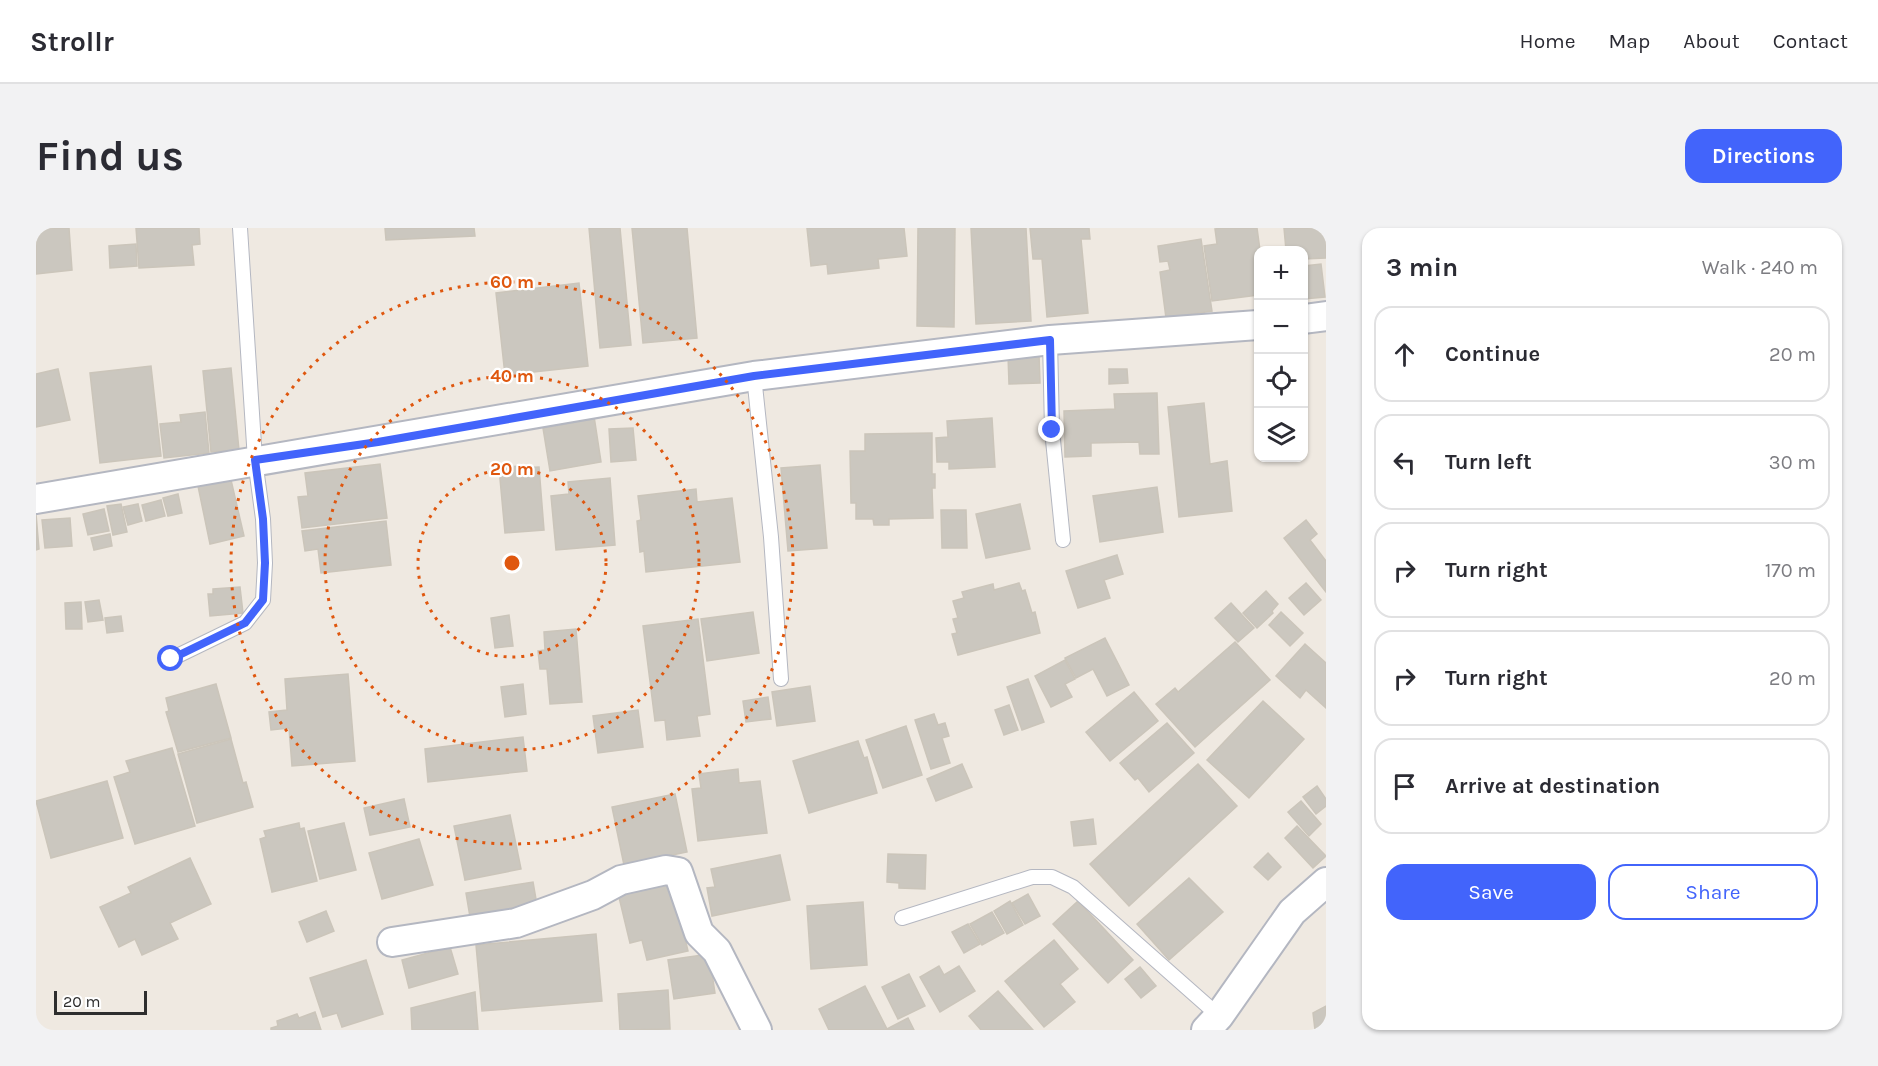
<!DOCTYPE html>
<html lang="en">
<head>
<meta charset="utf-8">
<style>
  :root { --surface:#fff; --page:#f2f2f3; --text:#2b2b33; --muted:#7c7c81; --line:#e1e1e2; --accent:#4264fb }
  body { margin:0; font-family:Karla,sans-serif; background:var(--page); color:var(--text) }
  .controls { position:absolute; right:18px; top:18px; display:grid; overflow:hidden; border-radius:12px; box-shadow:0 2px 4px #0004 }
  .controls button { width:54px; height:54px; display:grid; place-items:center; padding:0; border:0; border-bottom:2px solid var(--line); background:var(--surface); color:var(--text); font:30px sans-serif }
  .scale { position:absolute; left:18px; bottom:15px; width:93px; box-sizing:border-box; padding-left:6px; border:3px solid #2e2e2e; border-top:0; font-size:16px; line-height:21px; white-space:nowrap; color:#2e2e2e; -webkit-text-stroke:4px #fff; paint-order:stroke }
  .stop { position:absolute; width:18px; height:18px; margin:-14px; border:4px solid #4264fb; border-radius:50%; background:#fff }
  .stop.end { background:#4264fb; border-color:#fff; box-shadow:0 2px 6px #0008 }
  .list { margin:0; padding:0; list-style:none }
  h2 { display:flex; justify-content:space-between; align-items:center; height:78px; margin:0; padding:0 24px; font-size:26px }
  h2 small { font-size:20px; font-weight:400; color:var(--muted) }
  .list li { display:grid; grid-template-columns:39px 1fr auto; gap:18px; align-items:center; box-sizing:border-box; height:96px; margin:0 12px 12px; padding:0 12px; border:2px solid var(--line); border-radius:18px }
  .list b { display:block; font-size:22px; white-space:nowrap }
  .list em { font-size:20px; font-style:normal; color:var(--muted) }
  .actions { display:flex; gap:12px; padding:18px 24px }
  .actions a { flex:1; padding:14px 0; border:2px solid var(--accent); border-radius:18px; text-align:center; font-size:21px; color:var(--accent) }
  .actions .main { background:var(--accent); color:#fff }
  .icon { flex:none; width:33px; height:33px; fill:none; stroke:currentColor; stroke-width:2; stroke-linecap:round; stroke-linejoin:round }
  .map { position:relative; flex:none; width:1290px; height:802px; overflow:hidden; border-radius:18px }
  header { display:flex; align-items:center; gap:36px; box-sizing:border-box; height:84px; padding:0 30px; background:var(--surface); border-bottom:2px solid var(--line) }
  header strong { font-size:28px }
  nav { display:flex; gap:33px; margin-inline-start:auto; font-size:21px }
  .intro { display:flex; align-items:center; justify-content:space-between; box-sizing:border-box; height:144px; padding:0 36px }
  h1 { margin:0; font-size:42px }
  .button { padding:15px 27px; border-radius:18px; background:var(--accent); color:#fff; font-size:21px; font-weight:700 }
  main { display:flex; gap:36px; padding:0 36px }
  aside { flex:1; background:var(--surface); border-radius:18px; box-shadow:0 2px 4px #0004 }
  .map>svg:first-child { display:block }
  .building { fill:#cbc7bf; stroke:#cbc5ba; stroke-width:1.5 }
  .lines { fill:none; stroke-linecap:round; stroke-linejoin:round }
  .lane-casing { stroke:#b4b7c1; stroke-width:16 }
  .street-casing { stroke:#b4b7c1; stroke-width:32 }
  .lane { stroke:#fff; stroke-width:14 }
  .street { stroke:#fff; stroke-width:28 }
  .route { stroke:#4264fb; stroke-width:8 }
  .ring { fill:none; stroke:#df570e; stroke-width:3; stroke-dasharray:3 6 }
  .centre { fill:#df570e; stroke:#fff; stroke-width:3 }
  .ring-label { font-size:18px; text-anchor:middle; font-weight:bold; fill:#df570e; stroke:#fff; stroke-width:4.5; stroke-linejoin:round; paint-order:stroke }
</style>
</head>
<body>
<header>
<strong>Strollr</strong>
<nav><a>Home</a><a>Map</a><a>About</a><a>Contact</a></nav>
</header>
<div class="intro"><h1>Find us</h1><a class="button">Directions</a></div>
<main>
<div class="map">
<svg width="1290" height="802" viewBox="0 0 1290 802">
  <rect width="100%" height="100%" fill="#efe9e1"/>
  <!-- building -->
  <g class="building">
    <path d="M0,0H33L36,42L0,46Z"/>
    <path d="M100,0H163L164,16L156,17L158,37L103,40Z"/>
    <path d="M349,0H438L439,8L350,12Z"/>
    <path d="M553,0H584L595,117L564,120Z"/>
    <path d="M596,0H651L661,110L607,115Z"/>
    <path d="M771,0H868L871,28L842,31L843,40L792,46L791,36L775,38Z"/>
    <path d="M882,0H919L918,99L881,98Z"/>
    <path d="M935,0H990L995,93L940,96Z"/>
    <path d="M994,0H1053L1054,11H1045L1052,85L1011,89L1006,31H997Z"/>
    <path d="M1186,0H1221L1224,22L1222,67L1176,73L1168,18L1181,16L1179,1Z"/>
    <path d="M1248,0H1290V30L1268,31V22H1250Z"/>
    <path d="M1165,11L1176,83L1130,90L1124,44L1134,42L1132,33L1124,34L1122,18Z"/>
    <path d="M100,16L101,38L74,40L73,18Z"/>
    <path d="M1285,36L1289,69L1268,71V38Z"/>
    <path d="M543,55L552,138L469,147L460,65Z"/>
    <path d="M1003,126L1004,155L973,156L972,127Z"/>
    <path d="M115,138L125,228L64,235L54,145Z"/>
    <path d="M195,140L203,222L175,224L167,143Z"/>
    <path d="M22,141L34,192L0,199V146Z"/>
    <path d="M1073,141H1091L1092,155L1073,156Z"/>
    <path d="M1121,165L1123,226H1104L1103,214L1055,215V228L1029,229L1028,183L1079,181L1078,166Z"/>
    <path d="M1168,175L1174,236L1191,233L1196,283L1143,289L1132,179Z"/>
    <path d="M169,184L173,225L128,230L124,196L145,194L144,187Z"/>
    <path d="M558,188L565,234L514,243L507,200L530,196L529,193Z"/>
    <path d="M956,190L959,239L913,241V234H901L900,210L912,209L911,193Z"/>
    <path d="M597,200L600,232L575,234L573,201Z"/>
    <path d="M896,205V246H899V260H896L897,290L853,291V297H838L837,291H820V275H815L814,223H829V206Z"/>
    <path d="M344,236L351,290L266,300L262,269L272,268L269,245Z"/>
    <path d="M784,237L791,320L752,323L745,240Z"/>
    <path d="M483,238L484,240L503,239L508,302L469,305L463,240Z"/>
    <path d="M574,250L579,317L520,322L515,268L533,266L532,254Z"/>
    <path d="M195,252L208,308L174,316L162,258Z"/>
    <path d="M1121,259L1127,304L1064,314L1057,268Z"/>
    <path d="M660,261L661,274L696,270L704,334L610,344L608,323L604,324L601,293L605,292L602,268Z"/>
    <path d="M142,266L146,285L132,288L127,270Z"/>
    <path d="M125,272L129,288L110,293L106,277Z"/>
    <path d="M85,276L91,304L77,307L71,278Z"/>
    <path d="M102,276L106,293L92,297L87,279Z"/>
    <path d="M984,276L994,321L950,330L940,286Z"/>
    <path d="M68,281L73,303L52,307L47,286Z"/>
    <path d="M905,282H930L931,320H906Z"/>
    <path d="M0,286L3,321L0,322Z"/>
    <path d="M34,290L36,318L9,320L6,292Z"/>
    <path d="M1270,292L1281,306L1274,312L1290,333V364L1248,310Z"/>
    <path d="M350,293L355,337L285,345L282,321L269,323L266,303Z"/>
    <path d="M74,306L76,318L58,322L55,310Z"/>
    <path d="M1081,327L1087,346L1068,352L1074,370L1042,380L1030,343Z"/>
    <path d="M983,355L986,363L989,362L996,385L999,384L1004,405L922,427L916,406L921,405L917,391L922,390L917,373L928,370L926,364L957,356L958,362Z"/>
    <path d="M1270,355L1285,372L1268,387L1253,370Z"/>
    <path d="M204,359L207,385L174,388L172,366H177V361Z"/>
    <path d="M1230,363L1242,376L1236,383L1237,385L1221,400L1207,385Z"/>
    <path d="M63,372L67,392L52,394L49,374Z"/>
    <path d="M45,374L46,401H30L29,375Z"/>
    <path d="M1195,375L1218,400L1202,414L1179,390Z"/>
    <path d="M717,384L723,425L671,433L665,391Z"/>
    <path d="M1245,384L1267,405L1254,418L1233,397Z"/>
    <path d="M473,387L477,418L459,420L455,390Z"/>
    <path d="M85,388L87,403L71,405L69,390Z"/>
    <path d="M662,391L674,486L661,488L664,508L631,512L629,492L619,493L607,398Z"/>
    <path d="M540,401L546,474L514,476L511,441H504L502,423L509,422L508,404Z"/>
    <path d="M1069,410L1093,457L1071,468L1057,441L1040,450L1029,430Z"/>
    <path d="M1199,414L1234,452L1159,519L1120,476L1139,460L1142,464Z"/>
    <path d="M1269,416L1290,435V480L1270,462L1264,470L1240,448Z"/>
    <path d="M1029,432L1039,451L1029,456L1036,469L1015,479L999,448Z"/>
    <path d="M312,446L319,533L256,538L253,500L235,502L233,484L251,482L249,451Z"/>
    <path d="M992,451L1008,494L986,502L971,459Z"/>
    <path d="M180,456L195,510L142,524L130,484L133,483L130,470Z"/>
    <path d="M487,456L490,486L469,489L465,459Z"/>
    <path d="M774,458L779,493L741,498L736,464Z"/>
    <path d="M1098,464L1122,493L1074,533L1050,504Z"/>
    <path d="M732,469L735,491L710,494L707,473Z"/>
    <path d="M1227,473L1268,511L1213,570L1171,532Z"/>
    <path d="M973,477L982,502L968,507L959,482Z"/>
    <path d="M602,482L607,519L562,525L557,488Z"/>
    <path d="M898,486L902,497L909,495L913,508L906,510L914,535L895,541L879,492Z"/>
    <path d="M1131,495L1158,525L1113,564L1102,550L1099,552L1084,535Z"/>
    <path d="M870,498L886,547L847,560L830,512Z"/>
    <path d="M487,509L491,543L392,554L389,521Z"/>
    <path d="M195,511L207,555L210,554L217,579L161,595L142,526Z"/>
    <path d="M822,513L828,530L831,529L841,565L773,585L757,533Z"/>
    <path d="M136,520L159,598L99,616L78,549L94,544L90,533Z"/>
    <path d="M926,536L936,559L900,573L891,551Z"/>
    <path d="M1162,536L1201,578L1093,678L1054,636Z"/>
    <path d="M702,541L703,555L724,553L731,605L662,613L656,561L665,560L663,546Z"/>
    <path d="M71,553L87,610L15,630L0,573Z"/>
    <path d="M1281,558L1290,571V578L1280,586L1267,569Z"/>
    <path d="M639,566L651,624L588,637L576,579Z"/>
    <path d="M368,571L374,599L334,607L328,580Z"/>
    <path d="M1265,573L1285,596L1273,608L1252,584Z"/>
    <path d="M474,587L485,641L429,652L418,598Z"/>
    <path d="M1057,591L1060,616L1038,618L1035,594Z"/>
    <path d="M263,595L264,601L268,600L281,653L236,664L224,611L230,609L228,603Z"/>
    <path d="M308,595L320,642L284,651L272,603Z"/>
    <path d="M1261,598L1290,628L1277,640L1249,610Z"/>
    <path d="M383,611L397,657L346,671L333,625Z"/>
    <path d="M1232,625L1245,639L1232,652L1218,639Z"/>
    <path d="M852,626L890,627L889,661L863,660V655L851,654Z"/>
    <path d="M744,627L754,672L676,688L671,660L679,659L675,641Z"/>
    <path d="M154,630L175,676L134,695L142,711L106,727L99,711L83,719L64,679L95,665L92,659Z"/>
    <path d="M1153,650L1187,684L1133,732L1101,696Z"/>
    <path d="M635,653L652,723L611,732L606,712L594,715L582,665Z"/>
    <path d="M497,654L502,683L435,695L430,665Z"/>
    <path d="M992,666L1004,688L989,696L976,675Z"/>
    <path d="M974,673L987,697L971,706L958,683Z"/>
    <path d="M1042,673L1097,732L1072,755L1017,696Z"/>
    <path d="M827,674L831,737L775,741L771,678Z"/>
    <path d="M290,683L298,703L271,714L263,694Z"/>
    <path d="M956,684L968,705L946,717L934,696Z"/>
    <path d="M932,696L944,716L928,725L916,704Z"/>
    <path d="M560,706L566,773L446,783L440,717Z"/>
    <path d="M1018,712L1042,741L1024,756L1039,774L1008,799L969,753Z"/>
    <path d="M414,719L422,746L373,760L366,732Z"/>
    <path d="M673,726L679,765L638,771L632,732Z"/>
    <path d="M330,732L347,786L306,799L301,785L287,789L274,750Z"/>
    <path d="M903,738L908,747L923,738L939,763L904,784L884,749Z"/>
    <path d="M1104,739L1120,758L1105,770L1089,751Z"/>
    <path d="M873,746L889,778L862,791L846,759Z"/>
    <path d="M829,758L851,801L872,790L878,802H793L783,781Z"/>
    <path d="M632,762L634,801L584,802L582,766Z"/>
    <path d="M962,763L997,802H945L933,788Z"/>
    <path d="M439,764L442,802H376L375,780Z"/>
    <path d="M1290,778V802H1279L1277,785Z"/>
    <path d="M279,784L285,802H235V800L242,798L241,793L261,786L263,790Z"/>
  </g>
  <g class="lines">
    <!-- lane casing -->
    <g class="lane-casing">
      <g id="lane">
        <path d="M1014,112L1016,202L1027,312"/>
        <path d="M718,148L735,309L745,451"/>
        <path d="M135,431L209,395L227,372L229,335L227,291L219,232L204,0"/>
        <path d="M866,690L996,649H1016L1037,659L1183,788"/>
      </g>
    </g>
    <!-- street casing -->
    <g class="street-casing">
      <g id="street">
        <path d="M1268,91L1290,88"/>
        <path d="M0,271L718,148L1014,112L1222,97"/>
        <path d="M356,714L480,695L557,667L585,652L630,642L642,644L663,705L681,723L721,802"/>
        <path d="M1170,802L1183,788L1256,684L1290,654"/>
      </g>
    </g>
    <!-- lane -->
    <use href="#lane" class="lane"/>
    <!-- street -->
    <use href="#street" class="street"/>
  </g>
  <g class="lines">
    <!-- route -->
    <path class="route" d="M135,431L209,395L227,372L229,335L227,291L219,232L342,214L718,148L1014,112L1016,202"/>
  </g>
  <!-- distance rings -->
  <g class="ring">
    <circle cx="476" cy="335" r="94"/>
    <circle cx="476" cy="335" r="187"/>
    <circle cx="476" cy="335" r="281"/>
  </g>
  <circle cx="476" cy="335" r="9" class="centre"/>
  <g class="ring-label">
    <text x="476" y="60">60 m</text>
    <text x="476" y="154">40 m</text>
    <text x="476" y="247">20 m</text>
  </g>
</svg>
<div class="controls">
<button>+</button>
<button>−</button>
<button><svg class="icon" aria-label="locate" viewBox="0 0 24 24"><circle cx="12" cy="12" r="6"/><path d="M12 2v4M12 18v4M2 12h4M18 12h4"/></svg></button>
<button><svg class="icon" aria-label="layers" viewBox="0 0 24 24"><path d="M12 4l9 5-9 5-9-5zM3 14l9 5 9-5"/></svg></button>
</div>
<div class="scale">20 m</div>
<div class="stop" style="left:135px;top:431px"></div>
<div class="stop end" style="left:1016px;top:202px"></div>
</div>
<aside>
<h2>3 min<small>Walk · 240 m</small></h2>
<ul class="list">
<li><svg class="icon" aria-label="ahead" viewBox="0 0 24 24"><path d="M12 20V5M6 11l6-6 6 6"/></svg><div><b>Continue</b></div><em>20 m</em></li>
<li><svg class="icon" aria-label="left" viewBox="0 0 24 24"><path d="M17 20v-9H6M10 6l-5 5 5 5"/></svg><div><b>Turn left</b></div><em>30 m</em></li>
<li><svg class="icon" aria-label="right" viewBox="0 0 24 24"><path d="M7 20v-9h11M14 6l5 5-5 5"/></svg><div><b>Turn right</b></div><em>170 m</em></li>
<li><svg class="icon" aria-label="right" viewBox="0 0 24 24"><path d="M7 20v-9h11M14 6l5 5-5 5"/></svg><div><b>Turn right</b></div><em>20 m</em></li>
<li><svg class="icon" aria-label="arrive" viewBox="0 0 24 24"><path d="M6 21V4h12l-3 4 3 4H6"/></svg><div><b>Arrive at destination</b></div></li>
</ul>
<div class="actions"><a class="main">Save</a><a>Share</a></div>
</aside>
</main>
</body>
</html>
